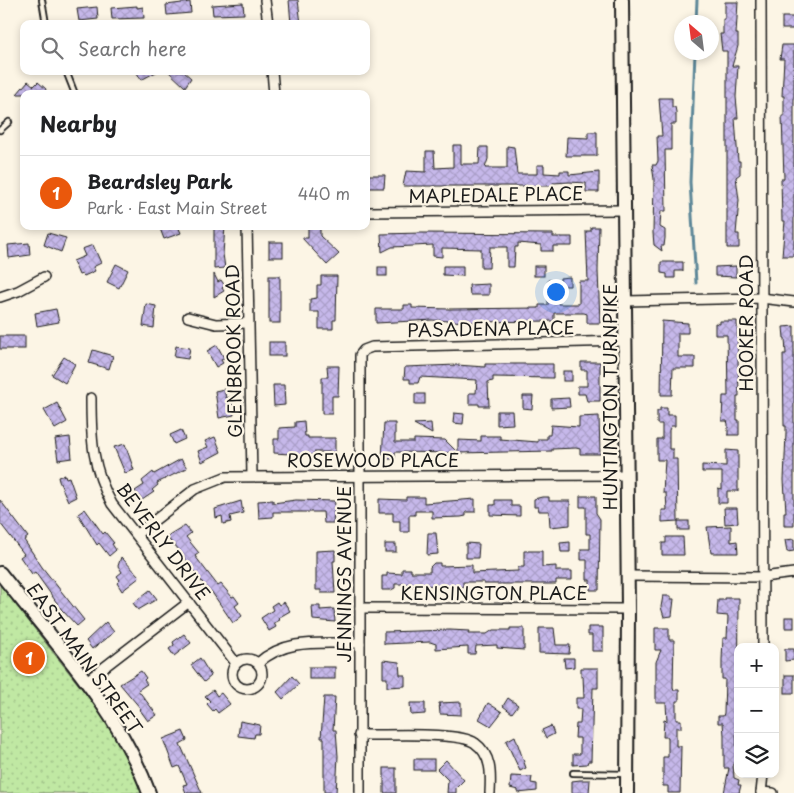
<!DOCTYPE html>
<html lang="en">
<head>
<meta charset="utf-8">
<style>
  :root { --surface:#fff; --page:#f2f2f2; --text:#202124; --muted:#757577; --line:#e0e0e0; --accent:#ea580c }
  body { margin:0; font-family:"Playpen Sans",sans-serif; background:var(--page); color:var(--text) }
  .controls { position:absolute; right:15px; bottom:15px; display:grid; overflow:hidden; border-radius:10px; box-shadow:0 2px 8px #0003 }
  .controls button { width:45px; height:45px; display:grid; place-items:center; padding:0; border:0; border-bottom:1px solid var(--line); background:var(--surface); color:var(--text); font:25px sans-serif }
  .compass { position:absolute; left:674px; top:15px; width:45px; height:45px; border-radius:50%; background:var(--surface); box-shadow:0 2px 8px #0003; rotate:332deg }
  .you { position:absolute; left:555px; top:291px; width:18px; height:18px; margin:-12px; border:4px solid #fff; border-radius:50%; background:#1a73e8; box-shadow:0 0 0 8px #1a73e833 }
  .badge { display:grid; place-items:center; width:32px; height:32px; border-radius:50%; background:var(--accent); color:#fff; font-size:16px; font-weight:700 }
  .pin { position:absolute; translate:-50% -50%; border:2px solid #fff; box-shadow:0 1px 5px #0006 }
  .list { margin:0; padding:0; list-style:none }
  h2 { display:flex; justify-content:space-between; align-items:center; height:65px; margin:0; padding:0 20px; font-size:21px }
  h2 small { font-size:16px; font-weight:400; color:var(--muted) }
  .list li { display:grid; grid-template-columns:32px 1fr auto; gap:15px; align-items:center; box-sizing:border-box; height:75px; padding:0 20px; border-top:1px solid var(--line) }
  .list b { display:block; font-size:19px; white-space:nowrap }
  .list p { margin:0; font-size:16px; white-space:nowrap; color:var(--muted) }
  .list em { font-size:16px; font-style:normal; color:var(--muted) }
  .icon { flex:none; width:28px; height:28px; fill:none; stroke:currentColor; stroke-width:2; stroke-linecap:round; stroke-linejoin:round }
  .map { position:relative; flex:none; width:794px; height:793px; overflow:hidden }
  .search { position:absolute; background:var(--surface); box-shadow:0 2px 8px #0003; left:20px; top:20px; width:350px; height:55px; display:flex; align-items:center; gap:12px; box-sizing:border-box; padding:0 18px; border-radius:10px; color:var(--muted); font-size:19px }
  .panel { position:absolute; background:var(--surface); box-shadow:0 2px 8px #0003; left:20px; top:90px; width:350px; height:140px; border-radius:10px }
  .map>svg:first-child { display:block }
  .park { fill:url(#park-dots); stroke:#6e8260 }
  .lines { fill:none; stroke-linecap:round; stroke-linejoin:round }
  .stream { stroke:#5d8798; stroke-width:3 }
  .building { fill:url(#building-cross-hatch); stroke:#1c1c1c }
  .service-casing { stroke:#1c1c1c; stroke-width:8 }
  .minor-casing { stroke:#1c1c1c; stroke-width:12 }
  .secondary-casing { stroke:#1c1c1c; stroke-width:16 }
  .service { stroke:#fcf5e5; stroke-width:4.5 }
  .minor { stroke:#fcf5e5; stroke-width:9 }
  .secondary { stroke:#fcf5e5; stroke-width:12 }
  .labels { text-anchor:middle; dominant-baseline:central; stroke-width:4.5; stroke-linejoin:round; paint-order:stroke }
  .street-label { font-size:18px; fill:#1c1c1c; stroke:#fcf5e5 }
</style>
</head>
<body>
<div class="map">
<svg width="794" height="793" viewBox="0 0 794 793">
  <defs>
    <pattern id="park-dots" width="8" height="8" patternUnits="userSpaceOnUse" patternTransform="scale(1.25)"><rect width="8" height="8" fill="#c0e8a3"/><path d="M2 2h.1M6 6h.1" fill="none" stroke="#a4c68c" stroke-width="1.8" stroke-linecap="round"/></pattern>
    <pattern id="building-cross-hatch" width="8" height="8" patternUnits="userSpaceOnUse" patternTransform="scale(1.25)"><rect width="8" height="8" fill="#c6b8ea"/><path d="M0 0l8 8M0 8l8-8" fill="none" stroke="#aa9ec8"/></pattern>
  </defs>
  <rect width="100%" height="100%" fill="#fcf5e5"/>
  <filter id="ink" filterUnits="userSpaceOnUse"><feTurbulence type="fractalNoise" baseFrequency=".02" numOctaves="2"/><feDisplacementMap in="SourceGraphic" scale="10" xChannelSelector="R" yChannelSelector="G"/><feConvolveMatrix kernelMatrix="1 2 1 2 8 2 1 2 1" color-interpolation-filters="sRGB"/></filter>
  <g filter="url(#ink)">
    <!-- park -->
    <path class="park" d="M0,585L115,731L146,793H0Z"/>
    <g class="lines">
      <!-- stream -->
      <g class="stream">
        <path d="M696,22L697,0"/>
        <path d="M695,52L690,182L696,283"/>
      </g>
    </g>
    <!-- building -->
    <g class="building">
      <path d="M289,0H298L301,24H291Z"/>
      <path d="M190,2L191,13L167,15L166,5Z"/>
      <path d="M725,2H738L736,34H738V46L732,66H738L736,97L738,118H735L738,161H740V174L736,177L739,200L736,234H739V248H727V51H722L720,34H723V19H725Z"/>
      <path d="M243,3L244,14L213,15L212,5Z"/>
      <path d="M137,6V8L143,7L144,18L112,19L111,8Z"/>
      <path d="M97,7L98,19L79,21L77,9Z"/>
      <rect x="782" y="17" width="12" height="12"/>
      <path d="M782,45H794V256H782L785,221H782L781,179H784L782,116H784V96H782L784,59H780Z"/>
      <path d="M136,71H158L141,80Z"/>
      <path d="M168,71H183L191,78L185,87Z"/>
      <path d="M28,81L34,86L38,82L46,89L44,94H17Z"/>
      <path d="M659,98H672V107H675L676,112V124H671V150H665L666,211H661L660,227L665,230V238L664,246H661L662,251L654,245L653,233L654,179L652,165H656L658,161L657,136H662Z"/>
      <path d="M588,132H597V156H566L567,137L588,138Z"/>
      <path d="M453,145H461V164H479L480,147H488V159L485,168H507V146L514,147L517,174H537V165H544V173L560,174V171H569V175L599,172V192H586V183L569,182L553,183V186H403L406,171L426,172V151H434L435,168L453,167Z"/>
      <path d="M369,175H385L384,188H366V178H369Z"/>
      <path d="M159,226H178L181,233L164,239Z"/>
      <path d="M214,226H225L223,254L225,268L214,269Z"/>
      <path d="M308,226H320V236L339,254L327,265L302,238H308Z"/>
      <path d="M591,227H599L598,271L600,323H587V314L584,313H554V321L470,322L432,320L376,323V309H404V305H412V308L449,309L539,308V305H548V280H557L558,304H579V281H588L586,231H591Z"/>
      <path d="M48,233L66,238L61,252L44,245Z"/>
      <path d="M422,233L553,234V237H572V246H553V251H541V245L518,243V247H515L514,267H507V247H490L489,268H481V249L442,248V257L433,256V245L392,247L382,252L381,234Z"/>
      <rect x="269" y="242" width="14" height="15"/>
      <path d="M29,243L30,255L9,258L8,245Z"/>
      <path d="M93,245L101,263L93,267L95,271L84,276L82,274L79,275L73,261L85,256L82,249Z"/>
      <path d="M661,262H683V271H675V278H667V274L661,273Z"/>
      <path d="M116,264L128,270L119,288L107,282Z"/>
      <path d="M443,266H463V276L443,275Z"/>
      <rect x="534" y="266" width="10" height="10"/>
      <path d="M736,266V277L715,276V267Z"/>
      <rect x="378" y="267" width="9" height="9"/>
      <path d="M214,274L218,282L221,280L225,286L222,288L224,291L214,297Z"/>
      <rect x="269" y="276" width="11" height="47"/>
      <path d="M321,276H337L336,320H333V329H319V312H310V299L317,298V285H321Z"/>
      <path d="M570,277V286H560V278Z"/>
      <path d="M489,284V295H470L469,285Z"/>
      <path d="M146,304L156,306L154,328L143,326Z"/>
      <path d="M56,309L59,322L37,326L35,313Z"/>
      <path d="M662,321L688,323V333H678V357H695V368H673L672,395H661Z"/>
      <path d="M720,321H737L739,396H737V420H739V435H728V424L727,421H722L723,396H728L727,335H715V323L720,324Z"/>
      <path d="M794,326V526H784V512H786L784,480L786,433V426H784L783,354H786L785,338H784L783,327Z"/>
      <rect x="0" y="336" width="25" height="13"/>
      <rect x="269" y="342" width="16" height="14"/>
      <path d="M217,345L224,358L221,360L223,363L216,367L207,351Z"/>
      <path d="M176,346L190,348L188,359L174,357Z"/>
      <path d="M93,350L113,356L109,369L89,363Z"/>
      <path d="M64,357L75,364L65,383L52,375Z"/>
      <path d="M581,362H600V401H587L585,394H578V386H587V370H581Z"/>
      <path d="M485,364H553V378L493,377V381L488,382L489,406H479V404H469V393H476L477,380L420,377L418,383H410V379H404L405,367L457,365L485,367Z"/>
      <path d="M327,366H339L338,396H332V414H322V377H328Z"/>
      <rect x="563" y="371" width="9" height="10"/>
      <path d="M273,385H284L285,405L274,406Z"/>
      <path d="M224,389L226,398L231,397L234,415L219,418L215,391Z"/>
      <rect x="415" y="394" width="10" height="10"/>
      <path d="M523,396H533L532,409L523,408Z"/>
      <path d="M569,398L570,407L551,408V399Z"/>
      <path d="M57,403L67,422L55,429L44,410Z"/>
      <path d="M660,408H667V415H675V426H671L669,430V449H673V459H677L678,521L662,522V510H667L666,493H663L665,460H657V439H662V424H657V411H660Z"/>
      <path d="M497,411H512L513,424L497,425Z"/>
      <path d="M454,413L464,414L463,424L453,423Z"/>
      <path d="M599,416L600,454H580V449L576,448L552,449V451L458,453V440L481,441V436H500V439L538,442V439H547V435H550L551,425L579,427V417Z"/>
      <path d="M304,421L305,436H308V438H335V452H314V455H305L274,453V439H279V428L295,427V422Z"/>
      <path d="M384,423H395V442H414V439L445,440L458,453L395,452V459H382Z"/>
      <path d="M431,423L432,434L414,424Z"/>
      <path d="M181,430L185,439L174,444L170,435Z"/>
      <path d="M70,437L72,458L58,460L55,439Z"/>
      <path d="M215,437L221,452L202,462L198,451L208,447L205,441Z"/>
      <path d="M125,444L134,470L125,473L114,447Z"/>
      <path d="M726,450L738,451V491H727V503H718V488L722,489V472H702V465L726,466Z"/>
      <path d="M181,459L187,468L157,483L158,485L152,490L154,492L142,500L135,491L144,485L142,481L153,472L154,474Z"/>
      <path d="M65,475L66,478L69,477L76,497L68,501L59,481L58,477Z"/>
      <path d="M580,496H596V513L600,519L599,590H590V580H587V560H581V549H590V534H586V507H580Z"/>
      <path d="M406,497H424V503L475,499V512H466V516L461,517L432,518V511H415V515H409V532H400V521H393V513H379V499L406,500Z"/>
      <path d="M542,497H549V501H570V525L550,527L549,511H539L538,507H534V499Z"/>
      <path d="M0,500L28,537L24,540L42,567L84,620L77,626L62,610L35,572L32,574L20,557L24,554L0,523Z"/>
      <path d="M273,500V503L296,500L335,501L333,523H324L323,512H273V517L259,518L258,501Z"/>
      <path d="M495,500H511V506H520V516L490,515V505H495Z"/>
      <path d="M241,501L243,513L230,516L231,522L223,524L222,516L216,518L215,509Z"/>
      <path d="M724,508H737L738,523L725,524Z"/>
      <path d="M85,509L103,534L105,532L114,543L112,544L116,550L109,556L99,543L97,545L78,514Z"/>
      <rect x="678" y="521" width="11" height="9"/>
      <path d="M185,526L191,533L186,537L199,553L195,556L218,586L221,584L232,597L234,596L239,603L235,606L242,616L233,623L211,591L210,593L175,545L174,546L167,537Z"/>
      <path d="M731,526V542L737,541L738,553H711L707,527Z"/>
      <path d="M428,533H436L438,554L427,555Z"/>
      <path d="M666,537H683L684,555H662V543H666Z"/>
      <path d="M794,539V551L787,552L785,540Z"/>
      <path d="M570,542V552H561L560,543Z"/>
      <path d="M466,543L479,544L478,558H466Z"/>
      <rect x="385" y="544" width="11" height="8"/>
      <path d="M335,550V561H333L335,593H321V590H316V551Z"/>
      <path d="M524,551H542V567L556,566V571H572V580H556V584H484V582H463V587L422,585V587H413V584H395V588L391,590H382V576H387V573L402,574V569H411V572H430V567L434,563H440V566L472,565V573L518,571V567H524Z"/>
      <path d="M121,557L140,577L122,591L117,583L120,580L117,576L122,572L118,566Z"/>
      <path d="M150,590L157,599L138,610L133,603Z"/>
      <path d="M663,596H671V599H674L672,616L664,617L661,607Z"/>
      <path d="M725,598H739L738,724H736L737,761L733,764L734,778L739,780L738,785H741L739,793H724L729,768H724V735L723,723H718V716H723L724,713L725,679H722V660L723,638H727L728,616L717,615L718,600H725Z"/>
      <path d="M277,602L279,605L284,602L290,611L278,618L280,620L274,623L276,627L269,631L261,618L273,610L271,606Z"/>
      <path d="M312,606H320V610L334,609L335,622L313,620Z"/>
      <rect x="785" y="617" width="9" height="11"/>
      <path d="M106,622L114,632L92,649L86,641Z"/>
      <path d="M588,627H603V651H592V635H588Z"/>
      <path d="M510,628H524V650L497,648V645L476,646L475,654H468V647L436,649V644L430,642L384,644V632L450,630L469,631L468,634H487L493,630H510Z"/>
      <path d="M539,628H554L556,645H570L569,654L539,653Z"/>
      <path d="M655,628H669V640H674L673,687L674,690H679V701H676V720H681V728H676V746H681L680,793H668V786H663V757H668V737H663L664,720L667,721L666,703H656V662L661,650H655Z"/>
      <path d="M184,634L191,643L174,656L169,649L174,645L173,642Z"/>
      <path d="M785,649H794V660L785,661Z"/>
      <path d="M200,658L211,676L204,682L191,665Z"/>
      <path d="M564,658H574V667L565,668Z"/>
      <path d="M383,660L399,662L400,675H405V686L387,687V678H383Z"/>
      <rect x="309" y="667" width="26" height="12"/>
      <path d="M581,668H598V688H593L591,761H588L587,764L573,765V754H580V738H575L576,724H580L581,709H576V698H584L583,676L581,677Z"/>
      <path d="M141,671L146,678L144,680L147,684L138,690L157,715L148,721L140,710L141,709L120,684Z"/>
      <rect x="785" y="675" width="9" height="18"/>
      <path d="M292,676L299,684L283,699L277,692Z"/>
      <path d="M213,690L217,696L221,693L230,704L218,713L215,709L213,711L207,704L210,701L205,696Z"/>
      <path d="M324,697H335L333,730H336L338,756L336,793L324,792V738H321Z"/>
      <path d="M508,698L518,705L512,713L503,706Z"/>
      <path d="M461,702V715L440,714L439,703Z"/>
      <path d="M410,703H425V714L411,715Z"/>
      <path d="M488,703L502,712L491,726L479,719Z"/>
      <path d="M240,721L260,725L259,734H255L254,738L238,736Z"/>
      <path d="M551,726L554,734L546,738L542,730Z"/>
      <path d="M183,731L187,740L180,744L202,793H186L183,785L187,784L179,766L174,768L163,739Z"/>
      <path d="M515,736L526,768L520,771L506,741Z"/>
      <rect x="414" y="759" width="20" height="11"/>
      <path d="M446,760L464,780L456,788V793H447L448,780L437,769Z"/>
      <rect x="384" y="768" width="12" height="25"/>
      <path d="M511,776L532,777L531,783L537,784V791L518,793V790L510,788Z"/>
      <path d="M580,780H590L589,793H572V781Z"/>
    </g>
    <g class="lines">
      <!-- service casing -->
      <g class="service-casing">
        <g id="service">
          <path d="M42,0L46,24"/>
          <path d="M66,71L75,94"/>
          <path d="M0,130L9,122"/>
          <path d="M573,773L627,774"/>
        </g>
      </g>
      <!-- minor casing -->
      <g class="minor-casing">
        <g id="minor">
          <path d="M265,0L268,24"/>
          <path d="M761,0L763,647"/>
          <path d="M272,71L274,94"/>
          <path d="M366,212L625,210"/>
          <path d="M247,226L252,476"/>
          <path d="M0,297L18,291L44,277"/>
          <path d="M626,301L761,298L794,302"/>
          <path d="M188,317L216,324L248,323"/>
          <path d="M91,398C91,439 92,468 112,504L236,663"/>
          <path d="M137,534L195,489L225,477L627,475"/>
          <path d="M628,576L763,577L794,573"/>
          <path d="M360,608L628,609"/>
          <circle cx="247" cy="674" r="15"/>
          <path d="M258,663C287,637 322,644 360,643"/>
          <path d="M85,682L189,602"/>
          <path d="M359,735C383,736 459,731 475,743C492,755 491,775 490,793"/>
          <path d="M761,792L773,793"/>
          <path d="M360,793V355L364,350L372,347L626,341"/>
          <path d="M761,793L763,774"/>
        </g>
      </g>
      <!-- secondary casing -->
      <g class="secondary-casing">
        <g id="secondary">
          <path d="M622,0L628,609L627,793"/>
          <path d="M0,573C54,642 119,710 149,793"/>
        </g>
      </g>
      <!-- service -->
      <use href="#service" class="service"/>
      <!-- minor -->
      <use href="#minor" class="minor"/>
      <!-- secondary -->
      <use href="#secondary" class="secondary"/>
    </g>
  </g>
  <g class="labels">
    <!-- street labels -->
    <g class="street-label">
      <text transform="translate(496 194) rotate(-1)">MAPLEDALE PLACE</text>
      <text transform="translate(745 323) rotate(-90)">HOOKER ROAD</text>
      <text transform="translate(491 328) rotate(-1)">PASADENA PLACE</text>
      <text transform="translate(233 351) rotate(-91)">GLENBROOK ROAD</text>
      <text transform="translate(609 397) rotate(-90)">HUNTINGTON TURNPIKE</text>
      <text x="373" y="459">ROSEWOOD PLACE</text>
      <text transform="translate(164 541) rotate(53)">BEVERLY DRIVE</text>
      <text transform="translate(343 574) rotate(-90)">JENNINGS AVENUE</text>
      <text x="494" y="592">KENSINGTON PLACE</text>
      <text transform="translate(85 658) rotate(54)">EAST MAIN STREET</text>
    </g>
  </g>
</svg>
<div class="controls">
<button>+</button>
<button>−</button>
<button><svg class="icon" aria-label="layers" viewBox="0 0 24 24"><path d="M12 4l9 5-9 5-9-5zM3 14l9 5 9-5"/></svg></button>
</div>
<svg class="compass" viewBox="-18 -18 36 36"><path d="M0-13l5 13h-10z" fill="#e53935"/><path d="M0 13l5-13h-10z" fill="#757577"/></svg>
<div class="you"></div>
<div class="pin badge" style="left:29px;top:658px">1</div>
<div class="search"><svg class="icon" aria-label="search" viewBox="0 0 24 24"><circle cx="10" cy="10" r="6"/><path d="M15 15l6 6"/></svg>Search here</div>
<section class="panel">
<h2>Nearby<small></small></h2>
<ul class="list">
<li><span class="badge">1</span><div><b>Beardsley Park</b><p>Park · East Main Street</p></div><em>440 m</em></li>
</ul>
</section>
</div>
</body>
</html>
